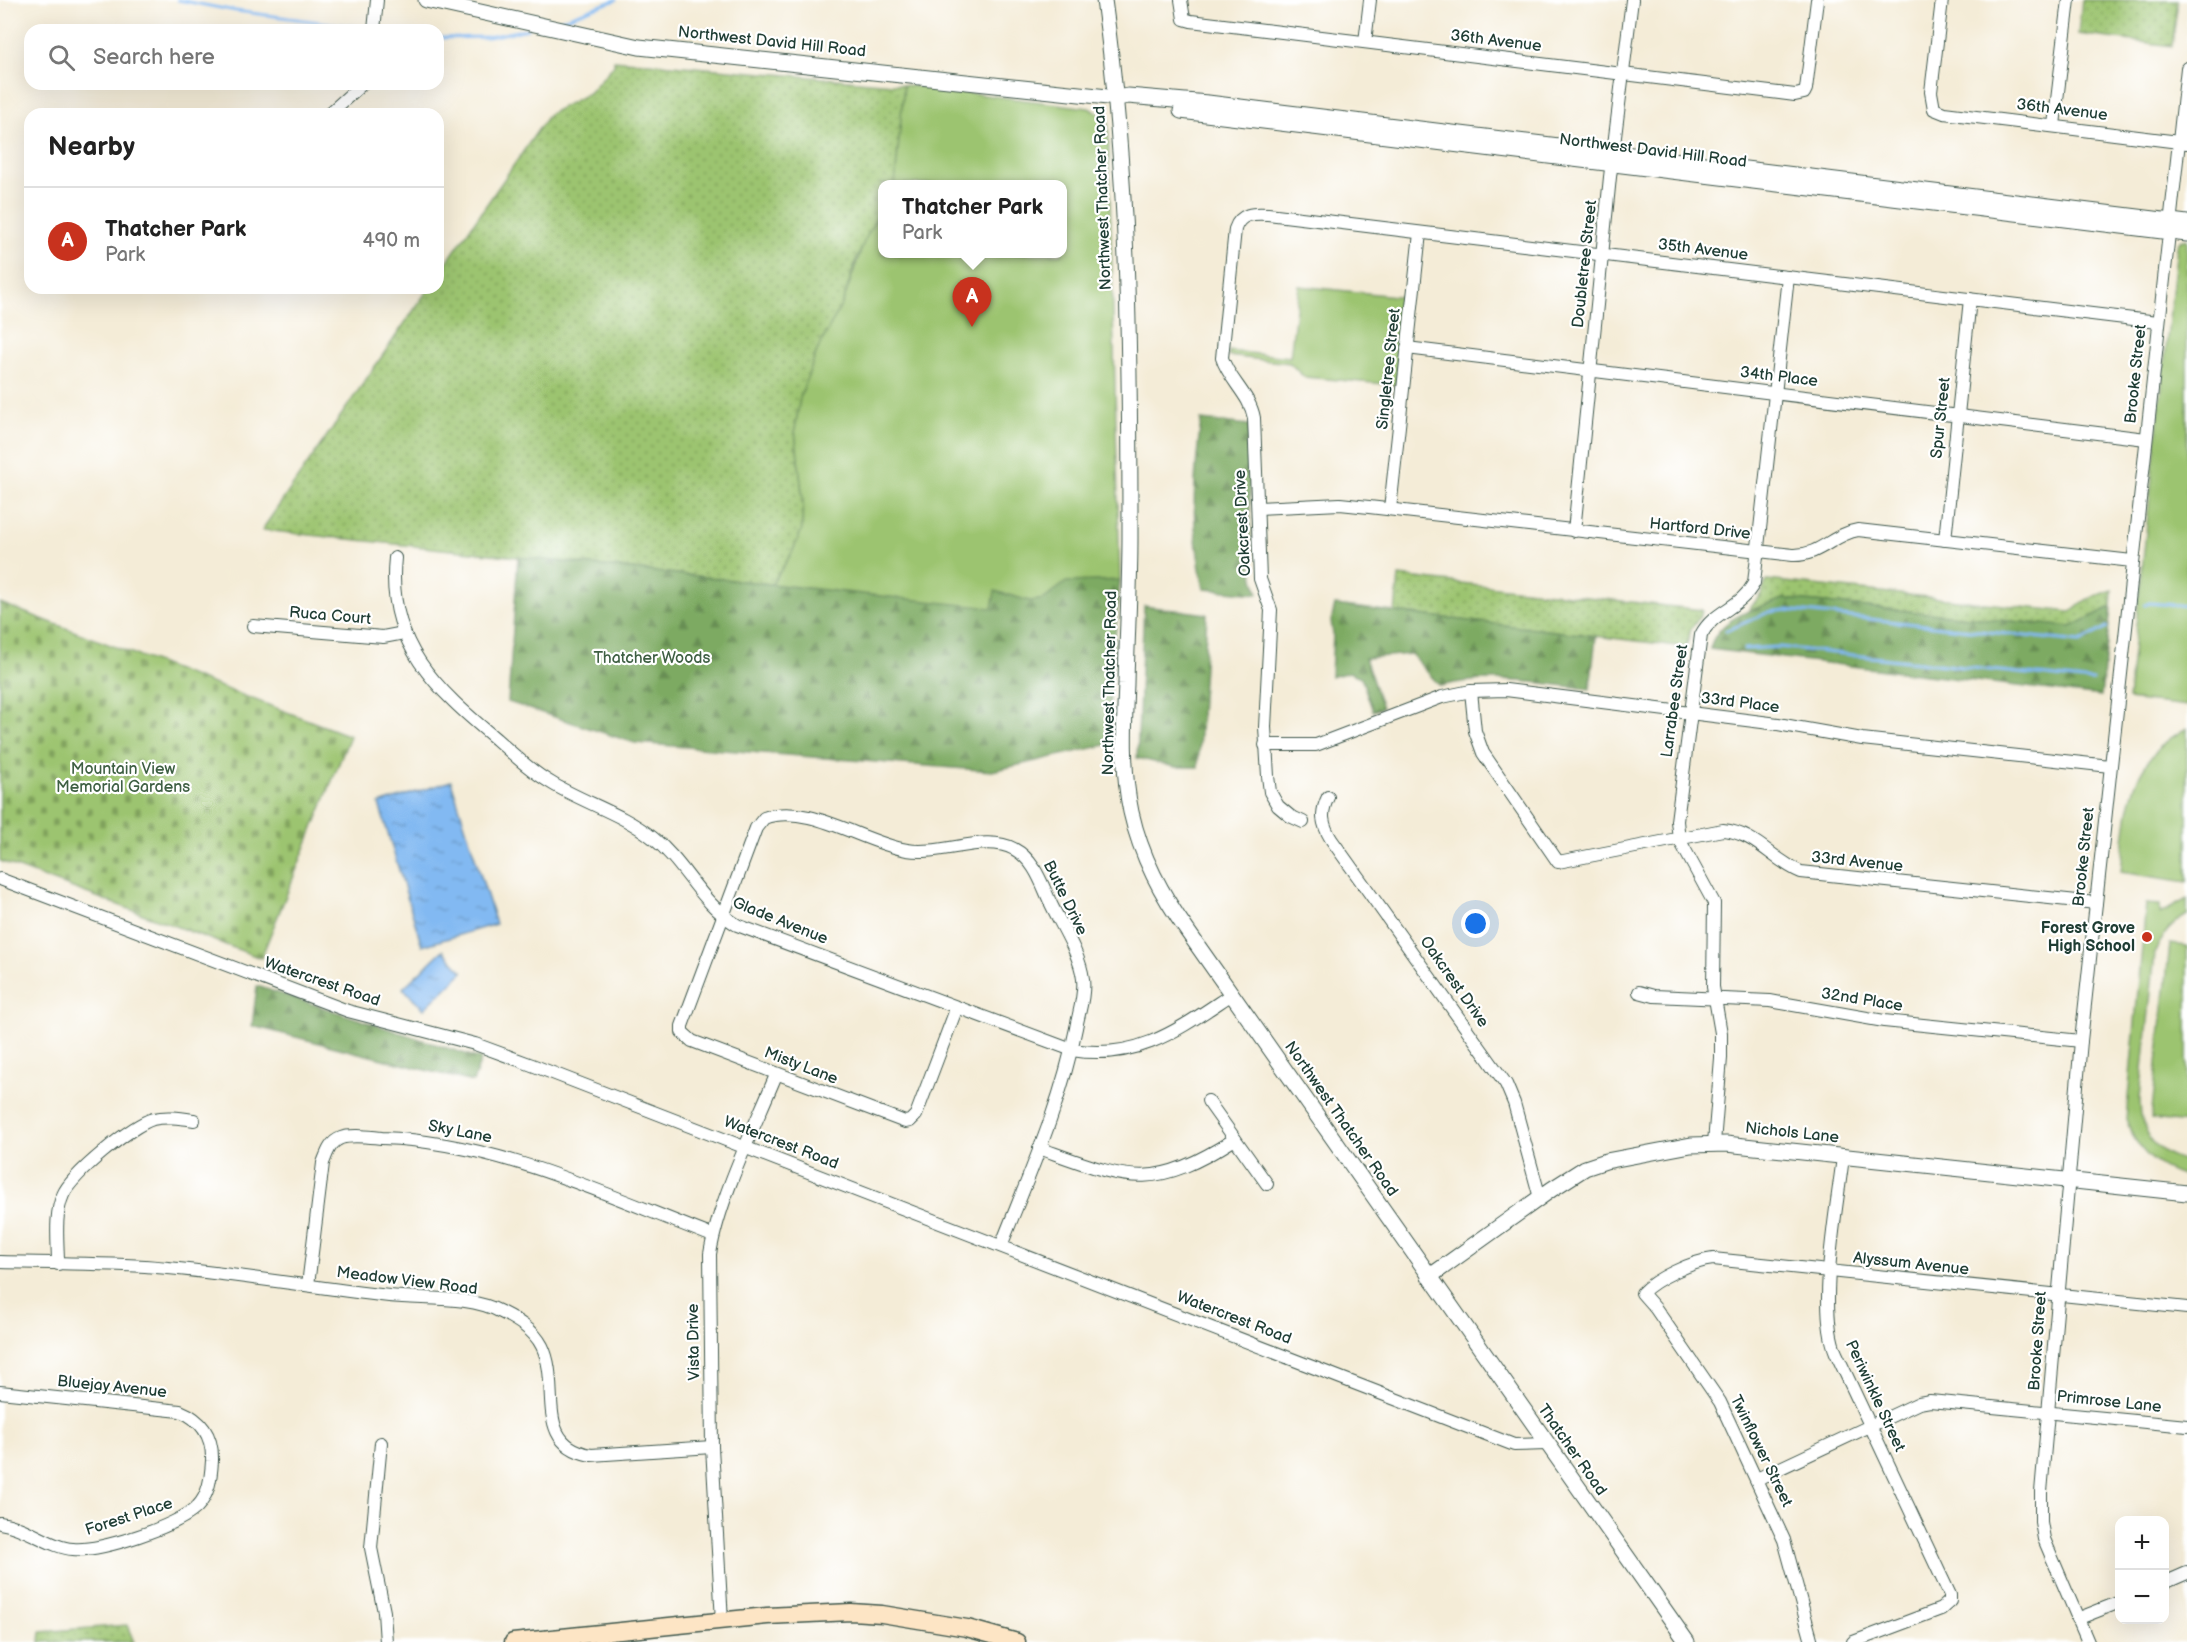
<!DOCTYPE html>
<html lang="en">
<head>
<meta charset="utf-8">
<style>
  :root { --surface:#fff; --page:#f6f6f6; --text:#222; --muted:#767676; --line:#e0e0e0; --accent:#c8321e }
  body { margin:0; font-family:"Balsamiq Sans",sans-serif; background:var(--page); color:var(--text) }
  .controls { position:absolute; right:18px; bottom:18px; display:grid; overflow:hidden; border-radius:12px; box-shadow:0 6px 24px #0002 }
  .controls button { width:54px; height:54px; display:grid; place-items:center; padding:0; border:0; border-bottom:2px solid var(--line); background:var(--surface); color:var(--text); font:30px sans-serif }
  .you { position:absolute; left:1476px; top:924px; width:21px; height:21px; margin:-15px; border:4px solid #fff; border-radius:50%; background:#1a73e8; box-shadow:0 0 0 9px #1a73e833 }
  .badge { display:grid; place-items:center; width:39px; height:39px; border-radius:50%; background:var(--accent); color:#fff; font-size:20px; font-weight:700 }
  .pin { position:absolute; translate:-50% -50px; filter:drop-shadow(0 2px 3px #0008) }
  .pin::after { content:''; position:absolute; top:32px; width:21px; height:18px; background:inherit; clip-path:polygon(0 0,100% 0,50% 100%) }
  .popup { position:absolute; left:878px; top:180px; width:189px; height:78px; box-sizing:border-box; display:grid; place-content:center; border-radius:12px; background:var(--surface); filter:drop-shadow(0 2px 4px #0005); font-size:20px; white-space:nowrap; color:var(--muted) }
  .popup b { font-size:22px; color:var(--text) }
  .popup::after { content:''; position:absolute; left:50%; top:100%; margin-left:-12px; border:12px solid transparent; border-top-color:var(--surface) }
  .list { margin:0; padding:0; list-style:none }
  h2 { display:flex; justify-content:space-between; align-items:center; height:78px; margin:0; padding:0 24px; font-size:26px }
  h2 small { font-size:20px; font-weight:400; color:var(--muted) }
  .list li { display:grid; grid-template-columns:39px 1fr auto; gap:18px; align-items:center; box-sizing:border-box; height:108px; padding:0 24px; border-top:2px solid var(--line) }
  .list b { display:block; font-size:22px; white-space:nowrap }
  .list p { margin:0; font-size:20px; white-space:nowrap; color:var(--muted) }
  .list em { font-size:20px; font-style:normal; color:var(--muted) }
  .icon { flex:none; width:33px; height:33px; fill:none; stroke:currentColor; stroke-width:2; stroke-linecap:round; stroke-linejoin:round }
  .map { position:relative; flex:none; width:2187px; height:1642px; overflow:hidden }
  .search { position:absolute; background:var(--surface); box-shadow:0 6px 24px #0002; left:24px; top:24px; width:420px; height:66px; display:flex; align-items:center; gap:15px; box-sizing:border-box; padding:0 21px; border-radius:18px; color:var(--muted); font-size:22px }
  .panel { position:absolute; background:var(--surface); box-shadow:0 6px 24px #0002; left:24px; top:108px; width:420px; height:186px; border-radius:18px }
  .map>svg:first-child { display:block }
  .grass { fill:url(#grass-dots); stroke:#5e8052; stroke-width:1.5 }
  .forest { fill:url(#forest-firs); stroke:#4e744b; stroke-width:1.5 }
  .cemetery { fill:url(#cemetery-stones); stroke:#5e8052; stroke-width:1.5 }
  .green { fill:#9cc46f; stroke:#5e8052; stroke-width:1.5 }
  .water { fill:url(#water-ripples); stroke:#507b93; stroke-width:1.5 }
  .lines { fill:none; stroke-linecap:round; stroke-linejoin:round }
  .stream { stroke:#82b9f2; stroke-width:3 }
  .minor-casing { stroke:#3f574c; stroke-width:14 }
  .tertiary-casing { stroke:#3f574c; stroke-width:17 }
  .secondary-casing { stroke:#3f574c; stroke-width:19 }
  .minor { stroke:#fff; stroke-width:12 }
  .tertiary { stroke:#fff; stroke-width:15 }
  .secondary { stroke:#fde5c5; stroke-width:16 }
  .poi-dot { fill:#c8321e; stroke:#fff; stroke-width:2 }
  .labels { text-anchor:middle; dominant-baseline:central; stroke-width:4.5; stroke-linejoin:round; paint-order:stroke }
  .street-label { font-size:16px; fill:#1f3d34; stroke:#fff }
  .park-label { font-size:16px; fill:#3e5f43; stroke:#fff }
  .poi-label { font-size:16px; font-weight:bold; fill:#1f3d34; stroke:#fff; text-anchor:end }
</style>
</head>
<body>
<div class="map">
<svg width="2187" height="1642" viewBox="0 0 2187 1642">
  <defs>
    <pattern id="grass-dots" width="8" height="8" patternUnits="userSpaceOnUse" patternTransform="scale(1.5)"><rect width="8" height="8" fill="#9cc46f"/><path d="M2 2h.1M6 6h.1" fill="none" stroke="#7fa05c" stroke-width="1.8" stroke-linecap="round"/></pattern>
    <pattern id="forest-firs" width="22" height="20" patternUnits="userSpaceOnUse" patternTransform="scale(1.5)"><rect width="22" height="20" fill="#7daa62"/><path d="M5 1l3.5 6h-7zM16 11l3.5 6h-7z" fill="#668c52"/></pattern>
    <pattern id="cemetery-stones" width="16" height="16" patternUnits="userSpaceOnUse" patternTransform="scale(1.5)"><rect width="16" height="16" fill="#9cc46f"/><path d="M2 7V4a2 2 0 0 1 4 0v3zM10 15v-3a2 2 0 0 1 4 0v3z" fill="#7fa05c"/></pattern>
    <pattern id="water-ripples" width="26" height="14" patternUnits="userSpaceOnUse" patternTransform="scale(1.5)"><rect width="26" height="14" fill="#82b9f2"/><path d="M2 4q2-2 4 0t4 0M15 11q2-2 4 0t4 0" fill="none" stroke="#6a98c5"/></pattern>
  </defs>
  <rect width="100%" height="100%" fill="#fff"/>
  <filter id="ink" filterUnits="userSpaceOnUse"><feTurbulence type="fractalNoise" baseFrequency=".0167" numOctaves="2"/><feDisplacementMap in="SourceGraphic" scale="12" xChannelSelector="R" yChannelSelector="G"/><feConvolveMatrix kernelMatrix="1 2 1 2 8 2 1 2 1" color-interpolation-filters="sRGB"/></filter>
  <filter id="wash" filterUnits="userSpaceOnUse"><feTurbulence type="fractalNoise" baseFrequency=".008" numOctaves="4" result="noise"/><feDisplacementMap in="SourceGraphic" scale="24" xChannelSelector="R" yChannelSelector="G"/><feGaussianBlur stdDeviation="1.35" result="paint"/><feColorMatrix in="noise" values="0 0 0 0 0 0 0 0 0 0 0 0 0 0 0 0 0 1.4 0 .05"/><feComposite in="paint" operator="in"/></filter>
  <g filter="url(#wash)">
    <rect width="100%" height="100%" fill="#f4ecd7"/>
    <!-- grass -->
    <g class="grass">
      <path d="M2082,0H2178L2172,46L2078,34Z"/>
      <path d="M614,60L904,85L895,184H882V207L856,260L843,302L817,351L800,398L795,430L803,500L802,529L792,553L772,584L262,530L429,288H438V275L549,114L589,93L614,65Z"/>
      <path d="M1399,576L1702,610V612L1691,629L1686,647L1395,612Z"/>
      <path d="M1767,580L2071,612L2086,600L2112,590L2111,607L2071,627L1784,599L1748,611L1761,594Z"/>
      <path d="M127,1625L134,1642H40L41,1632Z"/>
    </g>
    <!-- forest -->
    <g class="forest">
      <path d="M1201,420L1249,425L1251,565L1258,594L1204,589C1190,525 1193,484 1201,420Z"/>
      <path d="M518,557L992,608L994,591L1030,601L1044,599L1066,582L1120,580L1106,745L992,771L635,743L508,702Z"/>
      <path d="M1784,599L2071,627L2111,607L2101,696L1710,649C1717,617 1757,608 1784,599Z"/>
      <path d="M1335,605L1596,636L1590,689C1539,683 1490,674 1440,686L1411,654L1365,658L1382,708L1373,711L1361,677L1349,672L1331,677L1333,634L1331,622Z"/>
      <path d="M1144,606L1207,614L1198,767H1175L1137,758Z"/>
      <path d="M257,986L481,1059L473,1082L252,1026Z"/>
    </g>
    <!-- cemetery -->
    <path class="cemetery" d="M0,603L350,736L261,958L0,861Z"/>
    <!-- green -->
    <g class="green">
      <path d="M904,85L1089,108L1108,119L1120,580L1066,582L1044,599L1030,601L995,591L992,608L772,584L792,553L802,529L803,500L795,430L800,398L817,351L843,302L864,242L882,207V254H1062V184H895Z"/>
      <path d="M2187,239V706L2128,699L2177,246L2180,241Z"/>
      <path d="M1299,286L1405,297L1396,385L1304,377L1290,363L1229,356V351L1290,357Z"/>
      <path d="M2187,728V882L2121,872C2127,812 2127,760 2187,728Z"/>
      <path d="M2187,899V915C2170,925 2162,935 2155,953L2140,1098C2139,1131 2154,1154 2187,1161L2185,1176C2153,1166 2137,1151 2126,1119L2146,904L2160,905V914Z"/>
      <path d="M2170,944L2187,946V1123L2151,1119Z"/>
    </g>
    <!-- water -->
    <g class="water">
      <path d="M451,781L496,924L422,946L379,804Z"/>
      <path d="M443,950L463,972L424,1009L403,988Z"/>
    </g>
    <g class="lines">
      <!-- stream -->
      <g class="stream">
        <path d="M178,0L236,11L372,29"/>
        <path d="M555,22L616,0"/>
        <path d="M438,38L488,37L528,29"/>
        <path d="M2145,605L2149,603L2187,606"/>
        <path d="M1726,631L1769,612L1786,610L2080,642L2107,627"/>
        <path d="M1744,649L1779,647L2093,681"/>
      </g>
    </g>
  </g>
  <g filter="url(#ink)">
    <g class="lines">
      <!-- minor casing -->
      <g class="minor-casing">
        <g id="minor">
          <path d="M1181,0L1184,19L1191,21L1795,95L1804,93L1806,89L1817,0"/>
          <path d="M1942,0L1931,92L1934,109L1944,113L2187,143"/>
          <path d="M374,30L377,0"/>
          <path d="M1365,42L1370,0"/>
          <path d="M329,114L362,84"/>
          <path d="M2054,125L2069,0"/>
          <path d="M1407,348L2146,439"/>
          <path d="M1258,508L1340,504L1369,507L1793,555C1820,556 1833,534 1858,530L2132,561"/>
          <path d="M1390,509L1420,233"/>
          <path d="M1574,531L1610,177L1632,0"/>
          <path d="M1945,540L1970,299"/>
          <path d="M395,558C386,643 436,689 496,739C514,755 532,772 553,784C585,803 623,814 653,838C686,864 700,903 737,925L1072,1050C1139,1061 1179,1029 1232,994"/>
          <path d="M253,626L383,637L404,633"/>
          <path d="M1471,691L1475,731L1483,753L1558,862L1723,830C1756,833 1772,860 1801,872L2096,903"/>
          <path d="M1265,745H1316L1442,697L1471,691L1506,690L1778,724L1862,739L2110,766"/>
          <path d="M1328,797C1320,813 1322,824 1331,839L1506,1084L1514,1103L1540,1198"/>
          <path d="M1303,822L1290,816L1278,806L1270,792L1268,776L1265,727L1271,610L1260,579L1254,418C1250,395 1229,380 1222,358L1235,229C1240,213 1254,213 1268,214L2158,322"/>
          <path d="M0,879L348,1011L475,1044L532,1065L1514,1445L1546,1444"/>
          <path d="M1639,992L1654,996L1770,1001L1884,1021L2081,1041"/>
          <path d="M957,1007L916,1115L910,1121L905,1122L692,1041L682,1032V1026L756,828L764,818C809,802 863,843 907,850C941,856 986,833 1014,849C1035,860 1042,885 1051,904C1062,927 1080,954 1083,979C1085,995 1079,1012 1076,1028C1061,1104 1029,1175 1001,1246"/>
          <path d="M1208,1101L1267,1184"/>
          <path d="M1714,1143L1721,1058V1033L1713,987L1714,903L1679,839L1677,821L1701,635C1714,610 1740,609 1754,583L1788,277"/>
          <path d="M1039,1148C1129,1180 1150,1193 1235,1139"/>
          <path d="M1843,1157C1837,1208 1817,1308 1836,1353L1950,1595V1601L1941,1609L1853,1642"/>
          <path d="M0,1262C48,1263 97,1263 145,1266C227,1272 308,1287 389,1296C424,1300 470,1295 501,1312C517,1320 534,1330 542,1346C562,1386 532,1444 591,1455L712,1447"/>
          <path d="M58,1264C58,1242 54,1215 63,1195C71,1175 132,1125 153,1119C167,1116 180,1118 194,1120"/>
          <path d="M308,1285L323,1163C327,1153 330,1142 341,1138C352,1134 370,1137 382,1138C498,1142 606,1195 713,1236"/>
          <path d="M0,1392L180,1411C202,1420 213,1436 212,1461C211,1477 209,1495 197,1507C178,1526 100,1552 73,1549C51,1548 28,1527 0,1523"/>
          <path d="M381,1443L371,1548L384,1612L386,1642"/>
          <path d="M1757,1479L1919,1403L1930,1401L2187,1426"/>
          <path d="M2164,1583L2187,1573"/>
          <path d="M2077,1619L2120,1602"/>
          <path d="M722,1621L712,1447L710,1254C719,1199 754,1128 776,1075"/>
          <path d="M1812,1642L1784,1540L1720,1402L1656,1309L1642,1293C1655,1279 1693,1261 1713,1259L2187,1308"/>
          <path d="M2088,1642L2044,1539L2041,1522V1492L2081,1041L2187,68"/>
        </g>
      </g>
      <!-- tertiary casing -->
      <g class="tertiary-casing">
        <g id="tertiary">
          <path d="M426,0L639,47L1117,98L1128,96L1208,103L2187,223"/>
          <path d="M1104,0C1129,178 1130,358 1130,537C1130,586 1127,635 1126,684C1124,727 1122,770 1131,812C1141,857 1162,895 1188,932L1687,1642"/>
          <path d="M1181,111L2187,234"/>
          <path d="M1429,1277L1552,1189L1585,1168L1606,1161L1691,1145L1726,1144L2187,1193"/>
        </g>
      </g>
      <!-- secondary casing -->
      <g class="secondary-casing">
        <path id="secondary" d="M513,1642L767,1616L851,1612L882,1614L967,1628L1017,1642"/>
      </g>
      <!-- minor -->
      <use href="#minor" class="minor"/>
      <!-- tertiary -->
      <use href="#tertiary" class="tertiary"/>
      <!-- secondary -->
      <use href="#secondary" class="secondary"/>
    </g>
  </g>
  <!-- markers -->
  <circle class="poi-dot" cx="2147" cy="937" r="6"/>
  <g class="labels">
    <!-- street labels -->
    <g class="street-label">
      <text transform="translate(1496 41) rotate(7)">36th Avenue</text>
      <text transform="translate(772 42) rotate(6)">Northwest David Hill Road</text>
      <text transform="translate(2062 110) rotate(7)">36th Avenue</text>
      <text transform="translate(1653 151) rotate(7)">Northwest David Hill Road</text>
      <text transform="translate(1103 198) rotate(-92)">Northwest Thatcher Road</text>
      <text transform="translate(1703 250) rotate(7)">35th Avenue</text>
      <text transform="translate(1585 264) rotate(-84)">Doubletree Street</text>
      <text transform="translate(1389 369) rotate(-84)">Singletree Street</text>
      <text transform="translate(2136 374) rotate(-84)">Brooke Street</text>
      <text transform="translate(1779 377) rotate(7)">34th Place</text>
      <text transform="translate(1941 418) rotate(-84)">Spur Street</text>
      <text transform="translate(1243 523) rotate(-93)">Oakcrest Drive</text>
      <text transform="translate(1700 529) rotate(6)">Hartford Drive</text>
      <text transform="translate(330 616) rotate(5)">Ruca Court</text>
      <text transform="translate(1110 683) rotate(-89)">Northwest Thatcher Road</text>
      <text transform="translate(1675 701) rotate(-82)">Larrabee Street</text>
      <text transform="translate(1740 703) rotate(7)">33rd Place</text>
      <text transform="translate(2084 857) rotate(-84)">Brooke Street</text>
      <text transform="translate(1857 862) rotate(6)">33rd Avenue</text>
      <text transform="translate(1065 898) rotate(64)">Butte Drive</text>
      <text transform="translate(780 921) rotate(22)">Glade Avenue</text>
      <text transform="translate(322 982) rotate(19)">Watercrest Road</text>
      <text transform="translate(1454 982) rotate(55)">Oakcrest Drive</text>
      <text transform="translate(1862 1000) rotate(9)">32nd Place</text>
      <text transform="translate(801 1066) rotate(21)">Misty Lane</text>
      <text transform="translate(1341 1119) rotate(55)">Northwest Thatcher Road</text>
      <text transform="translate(460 1132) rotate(11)">Sky Lane</text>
      <text transform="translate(1792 1133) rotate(6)">Nichols Lane</text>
      <text transform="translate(781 1143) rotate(21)">Watercrest Road</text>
      <text transform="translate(1911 1264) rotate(6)">Alyssum Avenue</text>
      <text transform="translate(407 1281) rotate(7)">Meadow View Road</text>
      <text transform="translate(1234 1318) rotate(21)">Watercrest Road</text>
      <text transform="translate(2038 1341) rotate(-86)">Brooke Street</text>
      <text transform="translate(694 1342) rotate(-91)">Vista Drive</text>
      <text transform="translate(112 1387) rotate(6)">Bluejay Avenue</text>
      <text transform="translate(1875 1396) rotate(65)">Periwinkle Street</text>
      <text transform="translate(2109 1402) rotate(6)">Primrose Lane</text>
      <text transform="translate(1572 1450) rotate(55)">Thatcher Road</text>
      <text transform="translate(1761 1451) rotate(64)">Twinflower Street</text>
      <text transform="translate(129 1517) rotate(-18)">Forest Place</text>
    </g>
    <!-- park labels -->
    <g class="park-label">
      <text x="652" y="658">Thatcher Woods</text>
      <text x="123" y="769">Mountain View<tspan x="123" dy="18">Memorial Gardens</tspan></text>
    </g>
    <!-- poi labels -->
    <g class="poi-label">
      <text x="2135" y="928">Forest Grove<tspan x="2135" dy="18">High School</tspan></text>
    </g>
  </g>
</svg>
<div class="controls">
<button>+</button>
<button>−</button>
</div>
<div class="you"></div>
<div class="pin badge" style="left:972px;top:327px">A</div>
<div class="popup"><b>Thatcher Park</b>Park</div>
<div class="search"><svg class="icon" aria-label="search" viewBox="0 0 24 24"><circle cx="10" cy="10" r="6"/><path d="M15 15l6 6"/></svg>Search here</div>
<section class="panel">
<h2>Nearby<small></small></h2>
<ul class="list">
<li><span class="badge">A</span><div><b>Thatcher Park</b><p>Park</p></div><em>490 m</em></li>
</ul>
</section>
</div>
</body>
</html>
